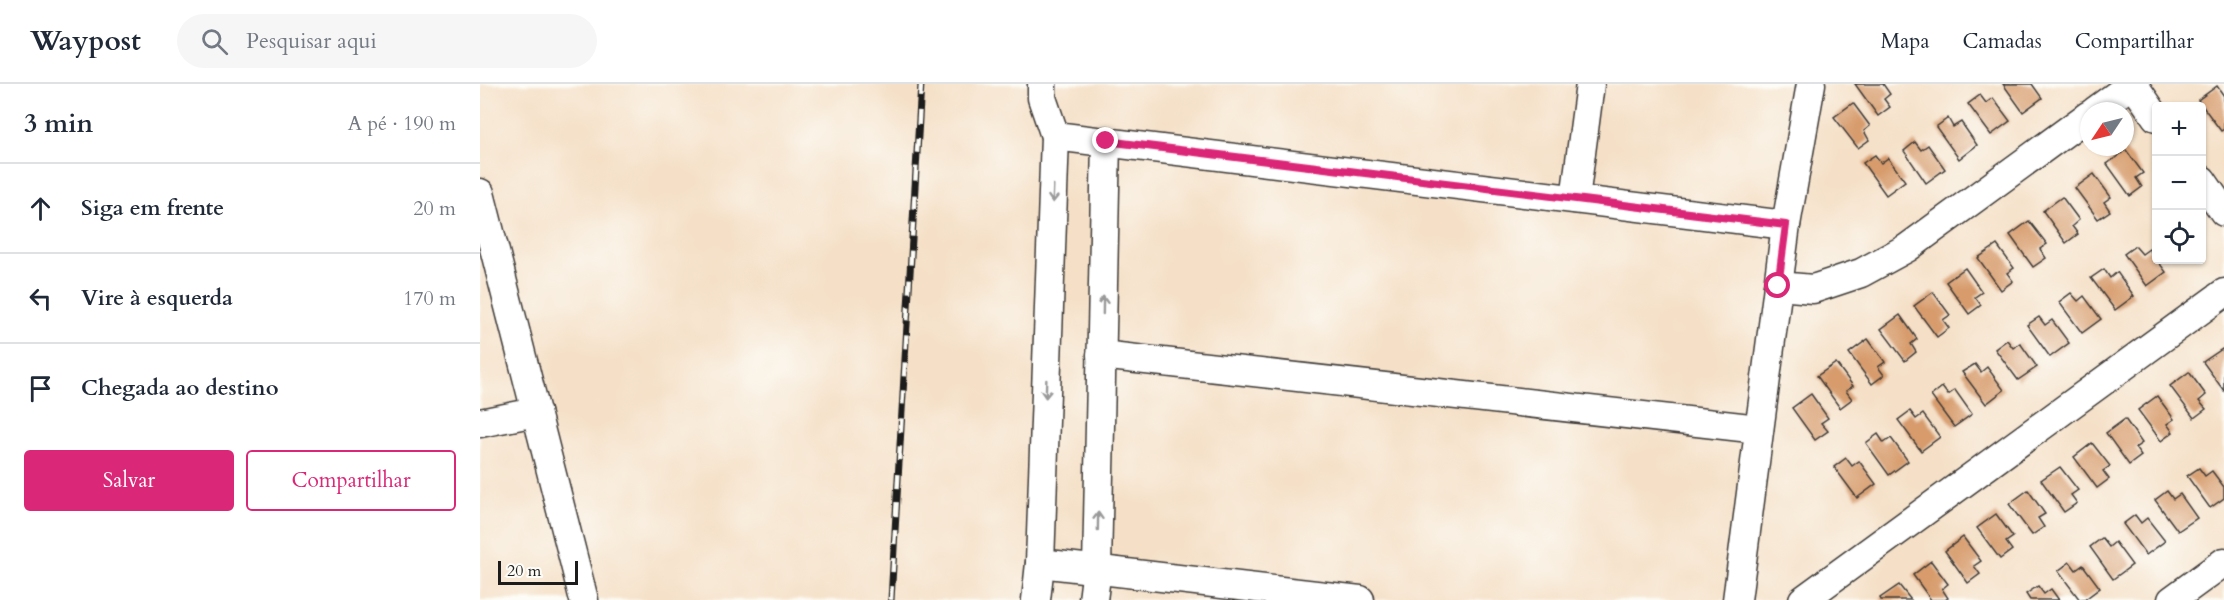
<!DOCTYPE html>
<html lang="pt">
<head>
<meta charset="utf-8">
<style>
  :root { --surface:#fff; --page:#f6f6f7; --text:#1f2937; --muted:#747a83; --line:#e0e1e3; --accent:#db2777 }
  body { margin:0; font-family:Cardo,serif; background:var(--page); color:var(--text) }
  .controls { position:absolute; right:18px; top:18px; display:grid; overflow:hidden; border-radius:6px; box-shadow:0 2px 4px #0004 }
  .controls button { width:54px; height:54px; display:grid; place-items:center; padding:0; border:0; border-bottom:2px solid var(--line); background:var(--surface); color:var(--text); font:30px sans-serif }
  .compass { position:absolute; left:1600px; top:18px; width:54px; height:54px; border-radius:50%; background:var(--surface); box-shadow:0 2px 4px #0004; rotate:235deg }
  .scale { position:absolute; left:18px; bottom:15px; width:80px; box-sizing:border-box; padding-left:6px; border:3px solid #1c1c1c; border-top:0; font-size:16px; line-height:21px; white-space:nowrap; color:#1c1c1c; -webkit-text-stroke:4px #fdfcf7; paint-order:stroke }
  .stop { position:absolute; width:18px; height:18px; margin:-14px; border:4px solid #db2777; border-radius:50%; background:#fff }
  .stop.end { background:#db2777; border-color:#fff; box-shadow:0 2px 6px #0008 }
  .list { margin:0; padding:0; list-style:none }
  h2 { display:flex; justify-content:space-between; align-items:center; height:78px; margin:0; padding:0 24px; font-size:26px }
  h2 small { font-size:20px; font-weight:400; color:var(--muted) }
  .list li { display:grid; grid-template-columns:39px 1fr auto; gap:18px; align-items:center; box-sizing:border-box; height:90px; padding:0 24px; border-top:2px solid var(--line) }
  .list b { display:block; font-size:22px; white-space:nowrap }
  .list em { font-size:20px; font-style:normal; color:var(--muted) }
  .actions { display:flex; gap:12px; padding:18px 24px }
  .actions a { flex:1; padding:14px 0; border:2px solid var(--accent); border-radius:6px; text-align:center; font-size:21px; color:var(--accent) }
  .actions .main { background:var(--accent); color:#fff }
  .icon { flex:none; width:33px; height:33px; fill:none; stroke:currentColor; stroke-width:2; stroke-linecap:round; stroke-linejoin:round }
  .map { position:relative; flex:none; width:1744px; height:516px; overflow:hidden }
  header { display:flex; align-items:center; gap:36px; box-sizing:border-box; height:84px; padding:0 30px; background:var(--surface); border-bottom:2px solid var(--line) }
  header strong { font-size:28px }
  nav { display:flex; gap:33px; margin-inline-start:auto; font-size:21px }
  .search { width:420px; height:54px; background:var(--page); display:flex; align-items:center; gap:15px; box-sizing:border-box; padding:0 21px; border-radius:33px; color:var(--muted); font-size:22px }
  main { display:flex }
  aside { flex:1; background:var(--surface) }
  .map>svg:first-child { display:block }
  .building { fill:#d79b6c }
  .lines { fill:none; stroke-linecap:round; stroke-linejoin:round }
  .street-casing { stroke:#3d3936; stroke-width:31 }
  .street { stroke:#fff; stroke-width:28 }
  .rail-casing { stroke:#1c1c1c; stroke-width:7 }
  .rail { stroke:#fdfcf7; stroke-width:4.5; stroke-dasharray:14; stroke-linecap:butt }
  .oneway { stroke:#999 }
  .route { stroke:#db2777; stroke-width:8 }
</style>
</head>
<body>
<header>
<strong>Waypost</strong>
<div class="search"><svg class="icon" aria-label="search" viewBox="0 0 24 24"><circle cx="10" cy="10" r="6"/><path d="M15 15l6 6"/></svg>Pesquisar aqui</div>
<nav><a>Mapa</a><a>Camadas</a><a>Compartilhar</a></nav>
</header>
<main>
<aside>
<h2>3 min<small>A pé · 190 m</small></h2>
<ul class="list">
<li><svg class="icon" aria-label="ahead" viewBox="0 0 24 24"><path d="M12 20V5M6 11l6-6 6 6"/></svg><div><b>Siga em frente</b></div><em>20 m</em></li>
<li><svg class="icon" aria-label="left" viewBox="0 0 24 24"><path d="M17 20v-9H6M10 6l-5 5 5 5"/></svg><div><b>Vire à esquerda</b></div><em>170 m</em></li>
<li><svg class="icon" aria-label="arrive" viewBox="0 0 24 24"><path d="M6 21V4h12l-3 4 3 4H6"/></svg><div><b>Chegada ao destino</b></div></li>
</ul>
<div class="actions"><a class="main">Salvar</a><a>Compartilhar</a></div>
</aside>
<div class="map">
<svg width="1744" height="516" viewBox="0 0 1744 516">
  <rect width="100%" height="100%" fill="#fdfcf7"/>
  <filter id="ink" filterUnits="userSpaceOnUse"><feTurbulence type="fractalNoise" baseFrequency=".0167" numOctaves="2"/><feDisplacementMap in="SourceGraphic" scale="12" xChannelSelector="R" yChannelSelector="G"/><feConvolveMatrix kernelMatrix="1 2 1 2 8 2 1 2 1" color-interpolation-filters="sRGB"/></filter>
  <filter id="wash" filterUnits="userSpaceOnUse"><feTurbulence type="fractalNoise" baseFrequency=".008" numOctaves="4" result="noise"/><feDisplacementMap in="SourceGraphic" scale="24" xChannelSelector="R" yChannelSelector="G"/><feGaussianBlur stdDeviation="1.35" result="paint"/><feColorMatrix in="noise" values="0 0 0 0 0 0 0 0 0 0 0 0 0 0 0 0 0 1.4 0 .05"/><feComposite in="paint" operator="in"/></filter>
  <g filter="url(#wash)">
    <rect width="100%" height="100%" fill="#f5e0c7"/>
    <g id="blocks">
      <!-- building -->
      <g class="building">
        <path d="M1375,0H1403L1410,10L1404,15L1410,23L1398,32Z"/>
        <path d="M1523,0H1552L1562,14L1543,28Z"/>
        <path d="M1737,2L1744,12V45L1741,47L1718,16Z"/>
        <path d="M1500,11L1506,19L1513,14L1530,37L1511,51L1488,20Z"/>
        <path d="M1373,19L1390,42L1384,47L1389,56L1378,64L1354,33Z"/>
        <path d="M1468,34L1473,43L1481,38L1497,61L1479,75L1456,43Z"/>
        <path d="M1435,58L1441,66L1448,61L1465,85L1446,99L1424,67Z"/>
        <path d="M1646,66L1663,89L1656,94L1662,103L1650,112L1627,80Z"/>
        <path d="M1395,71L1401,79L1408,74L1425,97L1406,111L1383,79Z"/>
        <path d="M1614,90L1631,113L1624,118L1630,127L1618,135L1595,104Z"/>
        <path d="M1582,113L1599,136L1592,142L1598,150L1586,159L1563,127Z"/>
        <path d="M1549,137L1567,160L1560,165L1566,174L1553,183L1530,151Z"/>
        <path d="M1517,161L1534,184L1527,189L1533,197L1521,206L1498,174Z"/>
        <path d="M1655,162L1662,170L1669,165L1686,188L1667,202L1644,170Z"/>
        <path d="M1485,184L1502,208L1495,213L1501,221L1489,230L1466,198Z"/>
        <path d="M1624,185L1630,194L1637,188L1654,212L1635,226L1611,194Z"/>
        <path d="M1453,208L1470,231L1463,236L1469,244L1457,253L1434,222Z"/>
        <path d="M1591,209L1598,217L1604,212L1621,235L1602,249L1579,218Z"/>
        <path d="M1420,231L1437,255L1431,260L1436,268L1425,277L1401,245Z"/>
        <path d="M1559,233L1565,241L1572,236L1589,259L1570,273L1547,241Z"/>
        <path d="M1388,255L1405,278L1398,283L1404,291L1392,300L1369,269Z"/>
        <path d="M1527,256L1533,264L1540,259L1557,283L1538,296L1515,265Z"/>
        <path d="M1742,265L1744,268V307L1723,278Z"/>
        <path d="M1356,279L1373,302L1366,307L1372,315L1360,324L1337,292Z"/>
        <path d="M1495,280L1501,288L1507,283L1524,306L1506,320L1482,288Z"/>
        <path d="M1709,288L1726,311L1719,317L1726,325L1714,334L1690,302Z"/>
        <path d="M1462,303L1468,311L1475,306L1492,330L1474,343L1451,312Z"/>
        <path d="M1331,310L1348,334L1341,339L1348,347L1335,356L1312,324Z"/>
        <path d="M1677,312L1694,335L1687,340L1693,348L1681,357L1658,326Z"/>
        <path d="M1430,327L1436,335L1443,330L1460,353L1441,367L1418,336Z"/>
        <path d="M1645,335L1662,359L1655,364L1661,372L1649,381L1626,349Z"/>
        <path d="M1398,350L1404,359L1411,354L1428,377L1409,391L1386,359Z"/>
        <path d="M1612,359L1630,382L1623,387L1629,395L1617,404L1594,373Z"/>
        <path d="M1366,374L1372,382L1379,377L1396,400L1377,414L1354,383Z"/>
        <path d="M1580,383L1598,406L1591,411L1597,419L1584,428L1561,396Z"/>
        <path d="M1719,384L1725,392L1732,387L1744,403V414L1730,424L1707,392Z"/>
        <path d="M1548,406L1565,430L1558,434L1564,443L1552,451L1529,420Z"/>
        <path d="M1687,407L1693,415L1700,410L1717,434L1698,447L1675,416Z"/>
        <path d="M1516,430L1533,453L1526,458L1532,466L1520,475L1497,444Z"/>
        <path d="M1655,431L1661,439L1667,434L1685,457L1666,471L1643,440Z"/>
        <path d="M1483,453L1501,477L1494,482L1500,490L1488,499L1465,467Z"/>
        <path d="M1622,454L1629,463L1635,458L1652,481L1633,495L1610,463Z"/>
        <path d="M1451,477L1468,500L1462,505L1468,514L1465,516H1451L1433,491Z"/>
        <path d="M1590,478L1596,486L1603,481L1620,504L1604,516H1600L1578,487Z"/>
        <path d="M1419,501L1431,516H1401L1400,514Z"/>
        <path d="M1558,502L1564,510L1571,505L1579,516H1550L1546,510Z"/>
      </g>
    </g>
  </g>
  <g filter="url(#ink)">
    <use href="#blocks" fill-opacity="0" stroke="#3d3936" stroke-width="1.5"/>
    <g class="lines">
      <!-- street casing -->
      <g class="street-casing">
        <g id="street">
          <path d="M1653,0L1676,33"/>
          <path d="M1615,27L1652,0"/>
          <path d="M575,52L1306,141"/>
          <path d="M1722,96L1744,128"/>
          <path d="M0,109L104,516"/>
          <path d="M1095,115L1110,0"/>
          <path d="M1298,202L1333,205L1381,189L1427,164L1609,31"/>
          <path d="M621,271L1279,345"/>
          <path d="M0,339L56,328"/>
          <path d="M560,479L880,516"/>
          <path d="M556,516L560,479L575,52L562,14V0"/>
          <path d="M613,516L617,484L626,57"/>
          <path d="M1257,516L1306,141L1331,0"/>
          <path d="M1323,516L1744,209"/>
          <path d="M1692,516L1744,478"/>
        </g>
      </g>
      <!-- street -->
      <use href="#street" class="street"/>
      <!-- rail casing -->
      <g class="rail-casing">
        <path id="rail" d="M411,516L441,0"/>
      </g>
      <!-- rail -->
      <use href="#rail" class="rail"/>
    </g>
    <!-- one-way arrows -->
    <defs><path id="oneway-shaft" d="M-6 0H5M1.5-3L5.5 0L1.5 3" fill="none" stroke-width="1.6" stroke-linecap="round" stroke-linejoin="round" transform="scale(1.5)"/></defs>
    <g class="oneway">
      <use href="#oneway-shaft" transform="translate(573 110) rotate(92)"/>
      <use href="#oneway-shaft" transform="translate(623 221) rotate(-89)"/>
      <use href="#oneway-shaft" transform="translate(566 305) rotate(92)"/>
      <use href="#oneway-shaft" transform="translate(618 437) rotate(-89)"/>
    </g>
  </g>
  <g class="lines" filter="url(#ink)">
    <!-- route -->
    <path class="route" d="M626,57L1306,141L1298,202"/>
  </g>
</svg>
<div class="controls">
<button>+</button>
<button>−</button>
<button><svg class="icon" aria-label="locate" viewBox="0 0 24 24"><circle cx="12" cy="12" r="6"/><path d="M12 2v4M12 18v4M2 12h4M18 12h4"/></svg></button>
</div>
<svg class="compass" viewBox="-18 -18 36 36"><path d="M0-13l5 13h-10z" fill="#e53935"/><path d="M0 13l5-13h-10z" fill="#747a83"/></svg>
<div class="scale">20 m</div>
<div class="stop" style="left:1298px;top:202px"></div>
<div class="stop end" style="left:626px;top:57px"></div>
</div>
</main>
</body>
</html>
